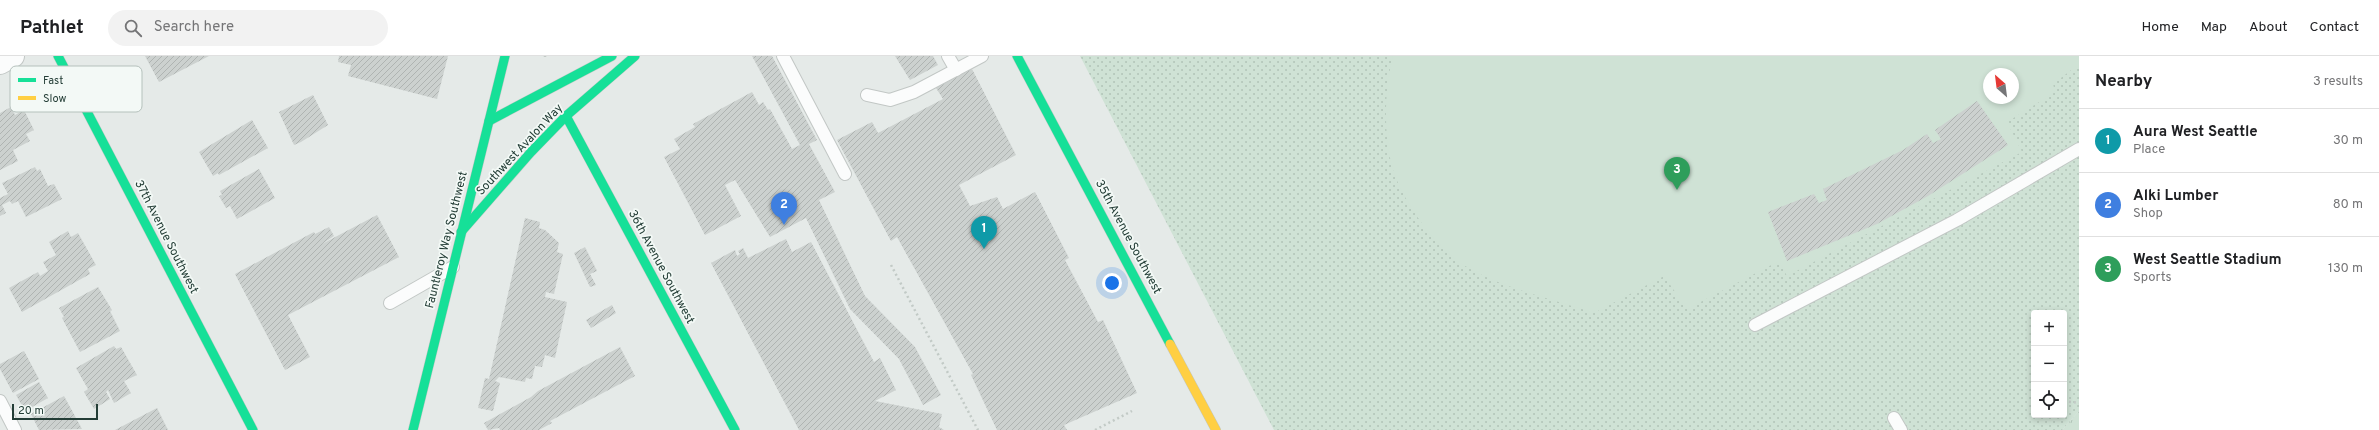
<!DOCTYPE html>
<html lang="en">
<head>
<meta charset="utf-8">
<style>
  :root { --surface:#fff; --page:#f2f2f2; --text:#202124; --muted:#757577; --line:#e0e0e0; --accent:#2563eb }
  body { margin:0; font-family:Overpass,sans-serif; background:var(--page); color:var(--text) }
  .controls { position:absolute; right:12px; bottom:12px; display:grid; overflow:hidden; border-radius:4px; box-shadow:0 2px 6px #0003 }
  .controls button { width:36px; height:36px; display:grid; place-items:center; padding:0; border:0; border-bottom:1px solid var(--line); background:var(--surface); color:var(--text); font:20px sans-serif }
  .compass { position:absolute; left:1983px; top:12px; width:36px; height:36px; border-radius:50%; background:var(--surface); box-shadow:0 2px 6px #0003; rotate:332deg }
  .scale { position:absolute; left:12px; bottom:10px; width:86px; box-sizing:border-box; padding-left:4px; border:2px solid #233d36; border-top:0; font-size:11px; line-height:14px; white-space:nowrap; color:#233d36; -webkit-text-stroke:3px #f3f9f6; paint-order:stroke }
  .you { position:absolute; left:1112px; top:227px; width:14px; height:14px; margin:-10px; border:3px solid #fff; border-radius:50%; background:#1a73e8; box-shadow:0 0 0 6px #1a73e833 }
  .badge { display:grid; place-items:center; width:26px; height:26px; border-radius:50%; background:var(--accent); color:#fff; font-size:13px; font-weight:700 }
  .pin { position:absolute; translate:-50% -33px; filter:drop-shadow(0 1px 2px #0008) }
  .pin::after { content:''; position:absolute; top:21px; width:14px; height:12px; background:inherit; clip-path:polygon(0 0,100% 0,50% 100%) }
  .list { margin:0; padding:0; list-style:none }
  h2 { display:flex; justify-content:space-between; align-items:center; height:52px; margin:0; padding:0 16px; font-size:17px }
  h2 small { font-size:13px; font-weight:400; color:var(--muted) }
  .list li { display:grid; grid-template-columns:26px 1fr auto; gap:12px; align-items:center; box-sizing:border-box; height:64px; padding:0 16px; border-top:1px solid var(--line) }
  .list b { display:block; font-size:15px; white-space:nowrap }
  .list p { margin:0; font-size:13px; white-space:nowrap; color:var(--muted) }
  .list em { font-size:13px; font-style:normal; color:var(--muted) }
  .icon { flex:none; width:22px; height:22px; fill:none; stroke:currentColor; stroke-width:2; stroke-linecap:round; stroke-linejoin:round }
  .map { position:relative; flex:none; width:2079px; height:374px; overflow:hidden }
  header { display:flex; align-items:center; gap:24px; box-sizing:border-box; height:56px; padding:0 20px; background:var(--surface); border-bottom:1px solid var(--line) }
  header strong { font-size:19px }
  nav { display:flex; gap:22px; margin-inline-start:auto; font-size:14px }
  .search { width:280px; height:36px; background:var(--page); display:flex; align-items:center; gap:10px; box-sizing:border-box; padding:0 14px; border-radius:22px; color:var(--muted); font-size:15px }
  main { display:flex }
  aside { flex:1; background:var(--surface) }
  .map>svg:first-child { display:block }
  .grass { fill:url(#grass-tufts) }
  .park { fill:url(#park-dots); fill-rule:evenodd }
  .pitch { fill:#cfe2d5; fill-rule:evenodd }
  .building { fill:url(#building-hatch) }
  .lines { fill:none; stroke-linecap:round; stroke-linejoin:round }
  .lane-casing { stroke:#c2c7c5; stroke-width:14 }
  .street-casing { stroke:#c2c7c5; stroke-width:24 }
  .fast-casing { stroke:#c1c8c5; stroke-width:10 }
  .slow-casing { stroke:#c1c8c5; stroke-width:10 }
  .path { stroke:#c2cac6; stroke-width:2.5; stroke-dasharray:2 3; stroke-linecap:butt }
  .lane { stroke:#fbfcfc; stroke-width:12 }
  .street { stroke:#fbfcfc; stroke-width:22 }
  .fast { stroke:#16e098; stroke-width:9 }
  .slow { stroke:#ffcf43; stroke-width:9 }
  .labels { text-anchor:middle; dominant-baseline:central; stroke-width:3.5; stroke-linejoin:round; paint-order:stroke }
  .street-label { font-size:12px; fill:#233d36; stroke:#f3f9f6 }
  .key { fill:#f3f9f6; stroke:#b5c1bc; stroke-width:1 }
  .key-label { font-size:11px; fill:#233d36 }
</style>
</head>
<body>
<header>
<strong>Pathlet</strong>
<div class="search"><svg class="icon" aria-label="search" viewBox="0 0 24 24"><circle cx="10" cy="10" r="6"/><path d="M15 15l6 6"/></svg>Search here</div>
<nav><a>Home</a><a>Map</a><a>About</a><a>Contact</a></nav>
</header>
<main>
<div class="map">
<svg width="2079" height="374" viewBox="0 0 2079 374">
  <defs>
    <pattern id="grass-tufts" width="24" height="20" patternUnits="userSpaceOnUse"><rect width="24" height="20" fill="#cfe2d5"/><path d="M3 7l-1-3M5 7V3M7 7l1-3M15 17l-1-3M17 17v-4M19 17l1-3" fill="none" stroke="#b1c3b7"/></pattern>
    <pattern id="park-dots" width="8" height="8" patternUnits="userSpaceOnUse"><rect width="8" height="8" fill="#cfe2d5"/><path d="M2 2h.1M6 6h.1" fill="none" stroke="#b1c3b7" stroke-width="1.8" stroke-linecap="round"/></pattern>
    <pattern id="building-hatch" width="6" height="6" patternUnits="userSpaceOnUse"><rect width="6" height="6" fill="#ccd1cf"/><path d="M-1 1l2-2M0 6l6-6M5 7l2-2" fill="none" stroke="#afb4b2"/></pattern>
  </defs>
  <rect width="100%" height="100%" fill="#e5eae8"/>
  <!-- grass -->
  <path class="grass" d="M2079,355V374H2062Z"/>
  <!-- park -->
  <path class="park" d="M1080,0H2079V355L2062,374H1274ZM1989,18H2013V42H1989ZM2034,257H2064V359H2034Z"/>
  <!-- pitch -->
  <path class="pitch" d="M1393,0H2079V8L2053,28L2055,36L2007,66L2022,96L1787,220L1779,205L1687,253L1664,220L1594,257C1553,243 1492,230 1458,205C1431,184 1406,149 1394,117C1383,84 1384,33 1393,0ZM1989,18H2013V42H1989Z"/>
  <!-- building -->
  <g class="building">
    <path d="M145,0H209L159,26Z"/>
    <path d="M339,0H448L437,43L348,20L351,9L338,6Z"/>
    <path d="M752,0H772L817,84L809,88L835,136L819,144L865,240L915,291L941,339L923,349L899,303L850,253L806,162L770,181L735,124L725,129L741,160L705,179L664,101L680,93L674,83L695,71L693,68L752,36L759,49L763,46L768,54L770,53L792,93L800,89Z"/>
    <path d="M895,0H933L938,9L910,24Z"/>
    <path d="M972,13L1016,99L959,129L970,150L997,141L1003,153L1035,136L1069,202L1065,204L1098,266L1103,264L1137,337L1064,369L1067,374H997L971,319L973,318L897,181L891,185L837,84L872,66L878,77L943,43L936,32Z"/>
    <path d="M313,39L328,69L301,86L294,89L279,56Z"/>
    <path d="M1977,45L2008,89L1928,140L1877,168L1787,205L1768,156L1814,138L1819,147L1827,144L1823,133L1903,94L1927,78L1933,87L1941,83L1935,74Z"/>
    <path d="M11,51L15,59L24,54L34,74L26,78L30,85L13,94L18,105L0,114V57Z"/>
    <path d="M252,64L268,92L219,119L218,117L213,120L199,96Z"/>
    <path d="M35,111L37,115L40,113L48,130L54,128L62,143L26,161L18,145L12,148L10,145L2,149L6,157L0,160V142L8,138L2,127Z"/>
    <path d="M259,113L275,142L237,163L230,150L226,152L219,140L222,139L220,135Z"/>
    <path d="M377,159L399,201L288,259L310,301L285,314L235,218L314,176L315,178L329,171L334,180L322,188Z"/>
    <path d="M525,162L540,166L539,172L545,174L559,187L557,196L563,198L554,238L546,236L545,241L567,246L555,302L545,299L542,311L535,310L532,323L526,322L525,326L499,321L495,325L500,327L493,355L478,352L485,322L489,323Z"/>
    <path d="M68,175L71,181L78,177L96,209L88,213L90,218L22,256L9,232L38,216L40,220L48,215L43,206L56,199L49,186Z"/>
    <path d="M786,183L792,196L811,186L874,306L880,302L896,334L875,345L942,358L939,371L944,374H799L711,207L735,194L737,200L740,198L738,195L743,192L748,202Z"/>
    <path d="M585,191L597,215L590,218L596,229L590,231L574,197Z"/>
    <path d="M98,231L112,254L110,255L120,275L80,296L62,262L64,261L59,252Z"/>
    <path d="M612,249L616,257L591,272L586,264Z"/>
    <path d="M114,290L116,293L121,291L137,319L124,325L131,337L114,347L108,334L106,336L110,343L94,353L84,336L88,333L76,312Z"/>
    <path d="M620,291L635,320L550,365L552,367L539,374H500L499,372L488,374L484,367L531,341L538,335Z"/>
    <path d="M24,295L39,323L13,337L0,313V308Z"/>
    <path d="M39,326L48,342L25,355L16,339Z"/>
    <path d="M64,340L82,373L39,374L31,358Z"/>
    <path d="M157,352L168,374H115Z"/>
  </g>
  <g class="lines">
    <!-- lane casing -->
    <g class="lane-casing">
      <g id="lane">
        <path d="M783,0L845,118"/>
        <path d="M948,0L956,14"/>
        <path d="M867,39L890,44L914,36L982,0"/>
        <path d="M390,247L453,211"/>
        <path d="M1755,269L1957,164L2079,93"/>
        <path d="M0,345L15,374"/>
        <path d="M1894,362L1901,374"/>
      </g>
    </g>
    <!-- street casing -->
    <g class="street-casing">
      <path id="street" d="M0,7L13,0"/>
    </g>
    <!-- fast casing -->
    <g class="fast-casing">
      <g id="fast">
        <path d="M58,0L253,374"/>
        <path d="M1017,0L1170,288"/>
        <path d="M566,60L735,374"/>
        <path d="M489,65L612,0"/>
        <path d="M461,176L531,96L566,60L635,0"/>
        <path d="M413,374L505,0"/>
      </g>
    </g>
    <!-- slow casing -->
    <g class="slow-casing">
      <path id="slow" d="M1170,288L1216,374"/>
    </g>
    <!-- path -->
    <g class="path">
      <path d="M545,0V1"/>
      <path d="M891,209L978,374"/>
      <path d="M2032,328L2034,329"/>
      <path d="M2064,345L2079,347"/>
      <path d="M1095,374L1132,355"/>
    </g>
    <!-- lane -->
    <use href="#lane" class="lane"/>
    <!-- street -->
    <use href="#street" class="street"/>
    <!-- fast -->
    <use href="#fast" class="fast"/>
    <!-- slow -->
    <use href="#slow" class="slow"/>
  </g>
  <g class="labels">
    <!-- street labels -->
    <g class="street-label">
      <text transform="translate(520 94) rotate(-47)">Southwest Avalon Way</text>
      <text transform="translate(166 181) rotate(63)">37th Avenue Southwest</text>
      <text transform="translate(1128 181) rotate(62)">35th Avenue Southwest</text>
      <text transform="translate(447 184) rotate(-76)">Fauntleroy Way Southwest</text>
      <text transform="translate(661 211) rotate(62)">36th Avenue Southwest</text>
    </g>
  </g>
  <!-- legend -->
  <rect x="10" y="10" width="132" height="46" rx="6" class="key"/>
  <rect x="18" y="22" width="18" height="4" fill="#16e098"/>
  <rect x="18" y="40" width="18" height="4" fill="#ffcf43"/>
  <g class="key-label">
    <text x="43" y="28">Fast</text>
    <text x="43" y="46">Slow</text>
  </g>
</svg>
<div class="controls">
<button>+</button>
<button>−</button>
<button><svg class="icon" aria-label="locate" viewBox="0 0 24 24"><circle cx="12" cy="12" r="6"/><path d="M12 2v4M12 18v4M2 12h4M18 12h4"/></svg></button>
</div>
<svg class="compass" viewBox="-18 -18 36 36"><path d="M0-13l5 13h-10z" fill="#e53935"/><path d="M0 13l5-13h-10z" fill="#757577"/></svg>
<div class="scale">20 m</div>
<div class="you"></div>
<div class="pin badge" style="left:984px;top:193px;background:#0f9aa8">1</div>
<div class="pin badge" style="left:784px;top:169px;background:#3f7fe0">2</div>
<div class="pin badge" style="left:1677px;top:134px;background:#2e9e5b">3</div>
</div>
<aside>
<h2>Nearby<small>3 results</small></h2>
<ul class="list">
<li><span class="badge" style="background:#0f9aa8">1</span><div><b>Aura West Seattle</b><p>Place</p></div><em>30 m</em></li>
<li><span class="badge" style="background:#3f7fe0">2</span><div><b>Alki Lumber</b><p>Shop</p></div><em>80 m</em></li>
<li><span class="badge" style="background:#2e9e5b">3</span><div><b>West Seattle Stadium</b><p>Sports</p></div><em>130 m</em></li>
</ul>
</aside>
</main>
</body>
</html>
